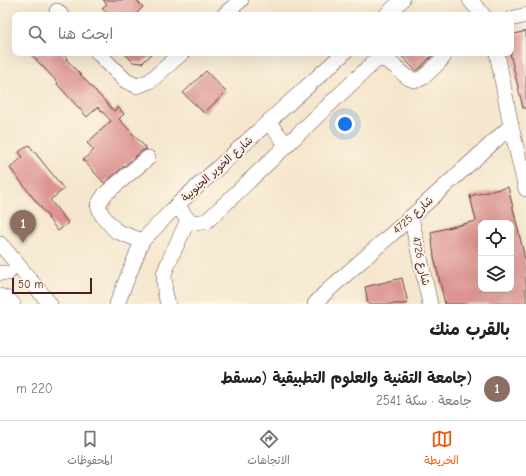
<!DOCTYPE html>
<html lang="ar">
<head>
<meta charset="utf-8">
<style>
  :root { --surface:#fff; --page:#f6f6f6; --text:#222; --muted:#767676; --line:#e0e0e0; --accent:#ea580c }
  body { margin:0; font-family:"Comic Neue","Playpen Sans Arabic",sans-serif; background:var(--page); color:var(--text); direction:rtl }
  .controls { position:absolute; right:12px; bottom:12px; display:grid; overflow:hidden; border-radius:8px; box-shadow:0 4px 16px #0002 }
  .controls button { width:36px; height:36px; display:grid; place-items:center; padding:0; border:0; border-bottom:1px solid var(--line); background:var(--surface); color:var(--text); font:20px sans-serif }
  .scale { position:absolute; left:12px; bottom:10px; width:80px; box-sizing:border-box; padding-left:4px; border:2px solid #4a1f2b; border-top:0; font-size:11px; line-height:14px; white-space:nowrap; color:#4a1f2b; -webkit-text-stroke:3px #fcf5e5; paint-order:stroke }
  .you { position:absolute; left:345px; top:124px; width:14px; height:14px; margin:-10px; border:3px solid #fff; border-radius:50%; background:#1a73e8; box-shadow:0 0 0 6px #1a73e833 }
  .badge { display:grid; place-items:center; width:26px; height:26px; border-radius:50%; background:var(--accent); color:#fff; font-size:13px; font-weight:700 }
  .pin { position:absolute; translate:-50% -33px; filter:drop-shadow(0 1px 2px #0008) }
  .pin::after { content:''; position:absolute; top:21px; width:14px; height:12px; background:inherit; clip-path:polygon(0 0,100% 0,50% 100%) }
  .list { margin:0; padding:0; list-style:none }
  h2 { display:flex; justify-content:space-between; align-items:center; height:52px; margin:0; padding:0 16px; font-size:17px }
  h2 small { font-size:13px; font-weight:400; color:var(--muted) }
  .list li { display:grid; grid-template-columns:26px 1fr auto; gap:12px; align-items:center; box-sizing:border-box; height:64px; padding:0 16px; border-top:1px solid var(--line) }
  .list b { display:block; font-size:15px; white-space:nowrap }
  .list p { margin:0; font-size:13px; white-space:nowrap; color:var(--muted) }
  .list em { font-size:13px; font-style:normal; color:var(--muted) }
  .icon { flex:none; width:22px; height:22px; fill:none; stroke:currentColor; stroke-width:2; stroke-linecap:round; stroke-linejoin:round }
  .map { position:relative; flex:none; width:526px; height:304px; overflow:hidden; direction:ltr }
  .search { position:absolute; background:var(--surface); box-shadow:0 4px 16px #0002; left:12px; right:12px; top:12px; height:44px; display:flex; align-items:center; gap:10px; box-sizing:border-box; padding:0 14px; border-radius:8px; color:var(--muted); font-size:15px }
  .sheet { height:116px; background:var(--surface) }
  nav { display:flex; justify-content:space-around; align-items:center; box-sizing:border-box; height:56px; border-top:1px solid var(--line); background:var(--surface); font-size:11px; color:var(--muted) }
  nav a { display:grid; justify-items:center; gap:2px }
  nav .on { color:var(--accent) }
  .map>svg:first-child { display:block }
  .building { fill:#dc9391; fill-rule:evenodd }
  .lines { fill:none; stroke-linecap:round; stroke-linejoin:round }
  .minor-casing { stroke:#643d43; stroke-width:16 }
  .minor { stroke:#fff; stroke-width:15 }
  .labels { text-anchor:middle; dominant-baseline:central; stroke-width:4; stroke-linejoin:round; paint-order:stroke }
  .street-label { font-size:11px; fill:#4a1f2b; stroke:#fcf5e5 }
</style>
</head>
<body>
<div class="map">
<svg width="526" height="304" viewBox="0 0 526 304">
  <rect width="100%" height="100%" fill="#fcf5e5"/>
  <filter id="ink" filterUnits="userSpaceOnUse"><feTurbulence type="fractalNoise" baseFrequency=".025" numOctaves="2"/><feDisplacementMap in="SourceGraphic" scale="8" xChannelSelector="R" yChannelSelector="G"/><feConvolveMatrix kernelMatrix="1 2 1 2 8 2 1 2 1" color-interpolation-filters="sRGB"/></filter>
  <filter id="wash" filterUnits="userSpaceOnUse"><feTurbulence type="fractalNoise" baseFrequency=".012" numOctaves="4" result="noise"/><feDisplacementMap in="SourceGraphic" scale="16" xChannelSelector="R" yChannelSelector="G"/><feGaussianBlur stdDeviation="0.9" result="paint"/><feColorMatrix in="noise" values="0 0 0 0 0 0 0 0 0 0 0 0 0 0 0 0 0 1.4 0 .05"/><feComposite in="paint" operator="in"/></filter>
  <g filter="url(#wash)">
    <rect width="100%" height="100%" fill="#f5e7cd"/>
    <g id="blocks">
      <!-- building -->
      <g class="building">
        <path d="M103,0H136L143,7L135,15H108L102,8L107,4Z"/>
        <path d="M526,31V108H523L510,53H511V35Z"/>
        <path d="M30,53H62L67,58L66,59L114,111L118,107L124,114L119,119L147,149L142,151L104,183L83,160L94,150L87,143L111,121L98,107L87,117L57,84L58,83Z"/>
        <path d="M124,53H153L142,63L133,62Z"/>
        <path d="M399,53H435L421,67L416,71Z"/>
        <path d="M206,71L226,92L204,113L183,93Z"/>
        <path d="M29,145L64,189L50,200L68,223L58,231L48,218H49L10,168L23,157L19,152Z"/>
        <path d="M508,187L526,263V304H445L434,257L431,232L476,221L470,196ZM481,223H511V289H481Z"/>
        <path d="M402,278L408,303L404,304H368L365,287Z"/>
      </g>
    </g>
  </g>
  <g filter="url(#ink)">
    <use href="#blocks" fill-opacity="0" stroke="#643d43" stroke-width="1"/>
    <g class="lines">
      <!-- minor casing -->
      <g class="minor-casing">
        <g id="minor">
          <path d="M470,0L483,15"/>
          <path d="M57,11L61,15"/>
          <path d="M224,15L241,0"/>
          <path d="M386,15L402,0"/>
          <path d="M511,19L526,15"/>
          <path d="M98,53L126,81L137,86L150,81L182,53"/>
          <path d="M497,53L511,126L526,189"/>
          <path d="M268,122L287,145"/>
          <path d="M177,205L188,220L196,223L207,221L375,61C378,60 382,59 384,60C397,62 408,87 422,78C429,73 437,64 443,58"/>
          <path d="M411,217L430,304"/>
          <path d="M142,241L116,231L102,215L98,205L105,194L148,158"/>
          <path d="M0,244L8,253L50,304"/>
          <path d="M0,273H8"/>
          <path d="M0,296L6,298L13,304"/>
          <path d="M117,304L142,241L177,205L344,53"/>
          <path d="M168,304L165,292L164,274L170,259L188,220"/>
          <path d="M315,304L326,292L411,217L511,126"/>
        </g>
      </g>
      <!-- minor -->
      <use href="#minor" class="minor"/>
    </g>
  </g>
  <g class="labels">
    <!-- street labels -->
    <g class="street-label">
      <text transform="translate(217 169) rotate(-42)">شارع الخوير الجنوبية</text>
      <text transform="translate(413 215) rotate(-42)">4725 شارع</text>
      <text transform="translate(421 261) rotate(78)">4726 شارع</text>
    </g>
  </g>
</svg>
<div class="controls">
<button><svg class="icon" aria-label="locate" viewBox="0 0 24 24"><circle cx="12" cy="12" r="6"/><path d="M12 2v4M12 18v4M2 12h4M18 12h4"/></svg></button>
<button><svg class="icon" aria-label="layers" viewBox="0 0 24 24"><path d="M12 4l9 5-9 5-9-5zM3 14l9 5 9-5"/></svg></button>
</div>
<div class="scale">50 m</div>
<div class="you"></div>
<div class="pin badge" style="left:23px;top:243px;background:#8d6e63">1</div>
<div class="search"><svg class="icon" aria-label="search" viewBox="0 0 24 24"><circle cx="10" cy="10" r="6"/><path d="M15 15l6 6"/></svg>ابحث هنا</div>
</div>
<section class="sheet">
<h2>بالقرب منك<small></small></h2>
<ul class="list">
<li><span class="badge" style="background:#8d6e63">1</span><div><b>(جامعة التقنية والعلوم التطبيقية (مسقط</b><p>جامعة · سكة 2541</p></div><em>220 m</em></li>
</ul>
</section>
<nav>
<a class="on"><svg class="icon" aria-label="map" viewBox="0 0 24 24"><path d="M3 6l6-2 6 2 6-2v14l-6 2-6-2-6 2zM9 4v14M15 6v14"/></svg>الخريطة</a>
<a><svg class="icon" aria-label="directions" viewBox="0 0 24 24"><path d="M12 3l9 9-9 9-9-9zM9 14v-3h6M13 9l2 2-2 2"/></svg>الاتجاهات</a>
<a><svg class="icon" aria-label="saved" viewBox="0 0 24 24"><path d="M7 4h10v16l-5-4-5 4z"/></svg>المحفوظات</a>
</nav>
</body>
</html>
